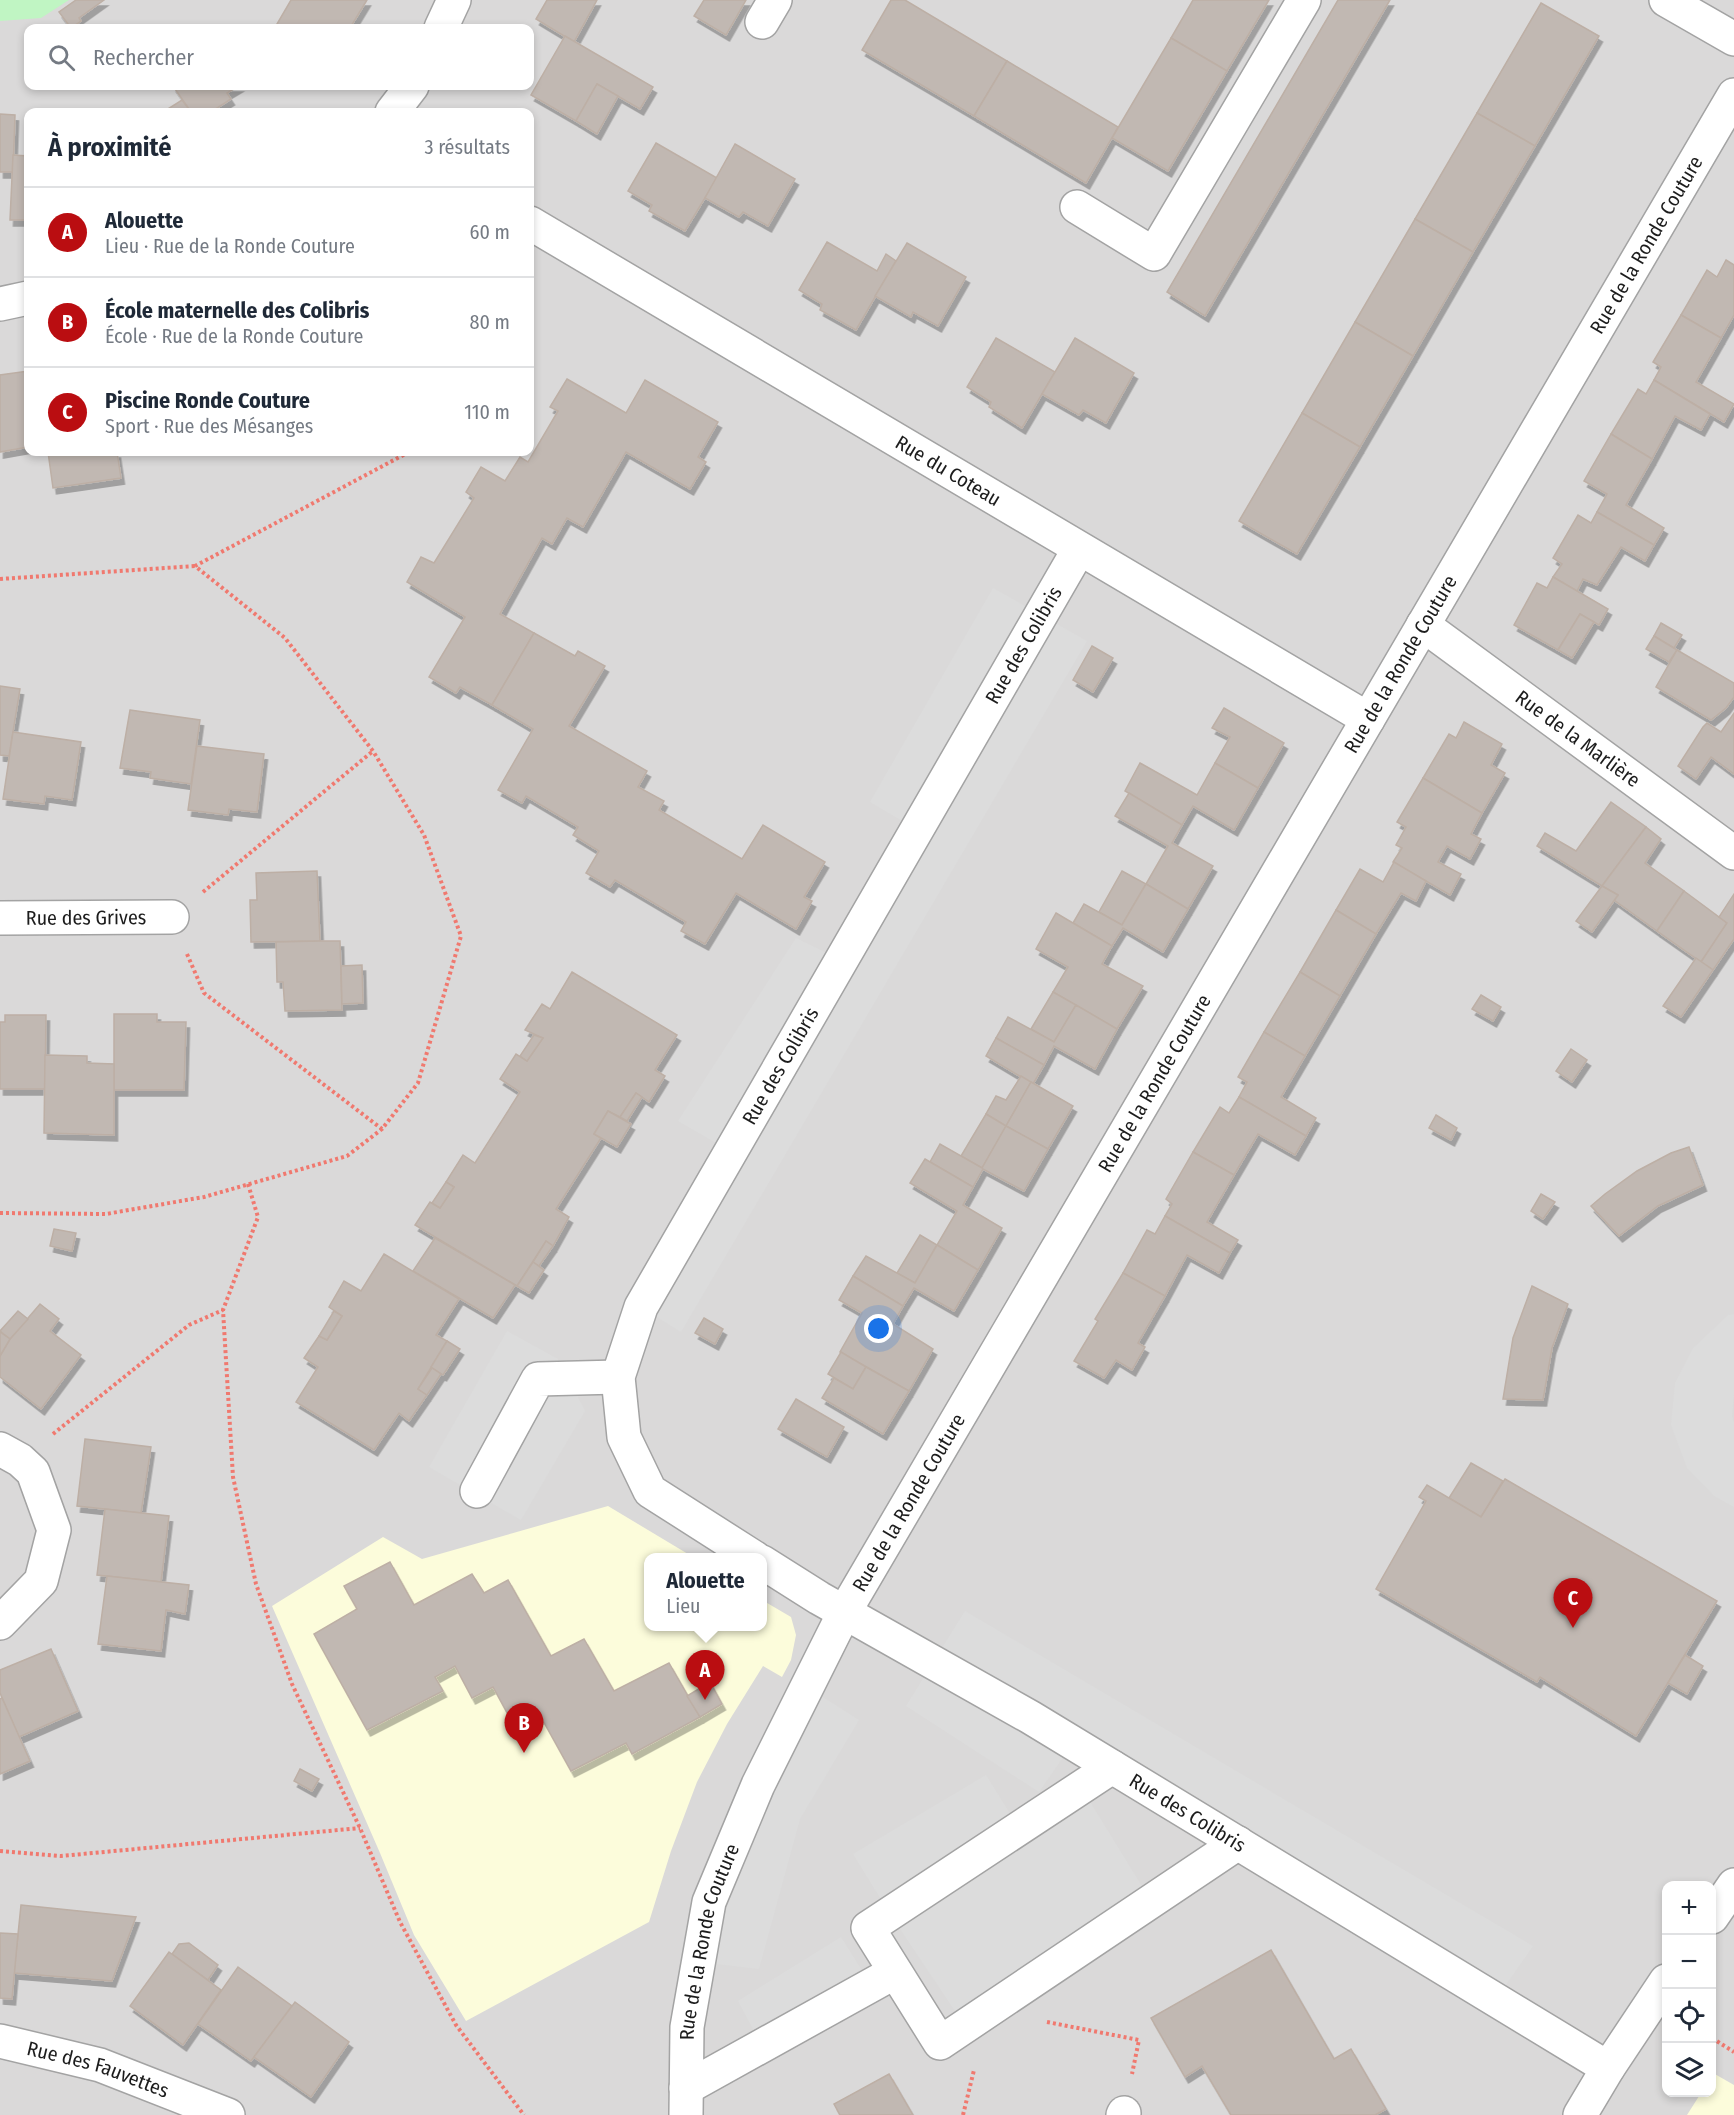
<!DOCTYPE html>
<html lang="fr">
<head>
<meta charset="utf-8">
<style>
  :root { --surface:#fff; --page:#f2f2f3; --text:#1f2937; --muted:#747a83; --line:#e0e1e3; --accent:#ba0d11 }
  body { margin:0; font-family:"Fira Sans Condensed",sans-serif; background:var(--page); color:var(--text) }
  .controls { position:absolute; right:18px; bottom:18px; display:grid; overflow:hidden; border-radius:12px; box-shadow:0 3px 9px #0003 }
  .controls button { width:54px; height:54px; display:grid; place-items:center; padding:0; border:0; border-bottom:2px solid var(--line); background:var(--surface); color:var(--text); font:30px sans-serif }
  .you { position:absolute; left:879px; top:1329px; width:21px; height:21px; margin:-15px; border:4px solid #fff; border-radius:50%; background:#1a73e8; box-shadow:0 0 0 9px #1a73e833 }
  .badge { display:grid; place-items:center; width:39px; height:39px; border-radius:50%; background:var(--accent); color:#fff; font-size:20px; font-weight:700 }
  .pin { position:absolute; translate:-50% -50px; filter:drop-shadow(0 2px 3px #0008) }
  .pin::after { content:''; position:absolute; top:32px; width:21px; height:18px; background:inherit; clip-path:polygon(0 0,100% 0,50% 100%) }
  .popup { position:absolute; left:644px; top:1553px; width:123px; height:78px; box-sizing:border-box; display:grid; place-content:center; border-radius:12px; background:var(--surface); filter:drop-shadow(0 2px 4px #0005); font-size:20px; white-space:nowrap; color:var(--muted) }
  .popup b { font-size:22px; color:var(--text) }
  .popup::after { content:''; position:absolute; left:50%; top:100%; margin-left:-12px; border:12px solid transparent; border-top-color:var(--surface) }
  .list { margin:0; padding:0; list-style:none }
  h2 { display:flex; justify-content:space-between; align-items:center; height:78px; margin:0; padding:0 24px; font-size:26px }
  h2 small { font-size:20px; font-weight:400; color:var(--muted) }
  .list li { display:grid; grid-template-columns:39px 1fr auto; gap:18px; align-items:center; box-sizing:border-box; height:90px; padding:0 24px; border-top:2px solid var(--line) }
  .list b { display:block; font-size:22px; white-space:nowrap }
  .list p { margin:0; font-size:20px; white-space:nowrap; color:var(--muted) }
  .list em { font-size:20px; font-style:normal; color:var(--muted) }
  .icon { flex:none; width:33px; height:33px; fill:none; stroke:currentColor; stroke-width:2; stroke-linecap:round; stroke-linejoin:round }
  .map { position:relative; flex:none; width:1734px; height:2115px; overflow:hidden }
  .search { position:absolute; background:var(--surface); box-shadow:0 3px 9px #0003; left:24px; top:24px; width:510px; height:66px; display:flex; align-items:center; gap:15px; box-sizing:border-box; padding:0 21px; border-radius:12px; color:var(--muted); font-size:22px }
  .panel { position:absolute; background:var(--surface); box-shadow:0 3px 9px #0003; left:24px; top:108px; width:510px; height:348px; border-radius:12px }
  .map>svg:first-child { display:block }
  .residential { fill:#dad9d9; fill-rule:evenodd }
  .education { fill:#fcfcdb }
  .park { fill:#c0f5c3 }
  .parking { fill:#dcdcdc }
  .building { fill:#c1b8b2; stroke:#bdafa5; stroke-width:1.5; filter:url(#shadow) }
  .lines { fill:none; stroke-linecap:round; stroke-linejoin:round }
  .minor-casing { stroke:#a3a3a3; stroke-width:36 }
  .path { stroke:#f0796f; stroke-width:4; stroke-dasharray:3 3; stroke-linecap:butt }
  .minor { stroke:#fff; stroke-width:33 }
  .labels { text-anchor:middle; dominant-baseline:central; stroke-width:5; stroke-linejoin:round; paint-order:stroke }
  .street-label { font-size:20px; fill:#1c1c1c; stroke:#fff }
</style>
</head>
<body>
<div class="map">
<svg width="1734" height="2115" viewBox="0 0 1734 2115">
  <defs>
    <filter id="shadow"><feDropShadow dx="3.5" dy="6" stdDeviation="0" flood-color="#0004"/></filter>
  </defs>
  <rect width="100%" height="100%" fill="#ece9e2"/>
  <!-- residential -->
  <path class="residential" d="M0,0H1734V2115H0ZM28,28H530V86H28ZM28,112H530V452H28ZM648,1558H762V1626H648ZM1666,1886H1712V2092H1666Z"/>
  <!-- education -->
  <g class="education">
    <path d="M608,1506L693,1557L648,1558V1626H762V1600L791,1617L796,1635L791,1660L782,1677L763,1666L727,1724L697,1782L671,1851L649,1922L466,2021L414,1935L380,1853L272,1606L383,1537L422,1559Z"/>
    <path d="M1713,2073L1734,2085V2115H1687L1701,2093L1712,2092Z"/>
  </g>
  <!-- park -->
  <path class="park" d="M0,0H69L41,18L0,21Z"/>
  <!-- parking -->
  <g class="parking">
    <path d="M993,588L1087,641L681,1332L641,1307L730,1151L678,1121L796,938L841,960L916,829L870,802Z"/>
    <path d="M1734,1314V1394L1732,1416L1734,1423V1507L1714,1496L1687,1468L1671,1425L1675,1383L1693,1348L1728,1315Z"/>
    <path d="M507,1331L558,1359L585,1411L521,1520L429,1467Z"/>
    <path d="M965,1611L1533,1946L1496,1999L1073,1743L1039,1792L906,1706Z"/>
    <path d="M807,1687L859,1720L800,1819L759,1969L699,1962Z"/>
    <path d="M986,1775L1019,1828L1081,1787L1151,1901L965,2026L890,1914L853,1854Z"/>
    <path d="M841,1937L871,1985L762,2046L738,2001Z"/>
  </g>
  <!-- building -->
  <g class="building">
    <path d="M76,0H104L79,18L81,21L71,28L59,12Z"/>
    <path d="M291,0H367L350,28H285L277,24Z"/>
    <path d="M547,0H597L574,42L536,19Z"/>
    <path d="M704,0H746L726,35L694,16Z"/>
    <path d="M891,0H905L1007,61L974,116L862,50Z"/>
    <path d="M1193,0H1269L1227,71L1171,38Z"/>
    <path d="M1338,0H1390L1205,316L1167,292Z"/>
    <path d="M1541,3L1599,36L1535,146L1477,113Z"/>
    <path d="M565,36L653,87L640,109L597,84L576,121L531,95Z"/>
    <path d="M1171,38L1227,71L1168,171L1112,138Z"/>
    <path d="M1007,61L1118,127L1086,183L974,116Z"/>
    <path d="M597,84L618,96L597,134L576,121Z"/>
    <path d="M173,86H239L227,93L231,99L211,112H191Z"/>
    <path d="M182,100L191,112H163Z"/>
    <path d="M1477,113L1535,146L1473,252L1415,219Z"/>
    <path d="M0,114L15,115L13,172H0Z"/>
    <path d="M656,143L717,178L685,231L649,211L652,205L628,191Z"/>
    <path d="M735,144L795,179L768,226L743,212L739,217L705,198Z"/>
    <path d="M13,155L28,156V220H10Z"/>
    <path d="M1415,219L1473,252L1413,356L1355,322Z"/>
    <path d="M827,242L877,271L886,254L896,261L856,330L820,310L822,304L799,290Z"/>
    <path d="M907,243L966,277L938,326L913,312L911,317L875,296Z"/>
    <path d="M1726,260L1734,265V315L1721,338L1681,315L1707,270L1717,277Z"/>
    <path d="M1681,315L1721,338L1696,382L1734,404L1724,422L1654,380L1661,367L1653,362Z"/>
    <path d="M1355,322L1413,356L1360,447L1302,413Z"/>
    <path d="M996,338L1055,372L1022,428L989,407L991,402L967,387Z"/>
    <path d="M1075,338L1134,373L1106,423L1083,410L1079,415L1042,394Z"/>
    <path d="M28,371V447L0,452V375Z"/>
    <path d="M567,379L626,413L645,380L718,422L698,457L706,462L690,489L626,452L583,527L567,518L552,544L542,538L500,614L534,633L492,705L460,687L456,693L429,677L465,617L407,582L421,557L434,563L474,498L466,492L481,467L505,481L520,457L528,462L558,411L550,407Z"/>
    <path d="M1654,380L1710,414L1701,430L1675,416L1652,459L1611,434L1638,389L1646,394Z"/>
    <path d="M1302,413L1360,447L1297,554L1239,521Z"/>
    <path d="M1611,434L1652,459L1626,505L1664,528L1654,545L1597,512L1607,494L1584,481Z"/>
    <path d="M48,452H117L121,478L53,488Z"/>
    <path d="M1597,512L1654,545L1645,561L1621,547L1597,585L1583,579L1577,591L1553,577L1562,564L1553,558L1578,515L1591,523Z"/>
    <path d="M1553,577L1608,609L1599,625L1580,614L1558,650L1514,625L1537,583L1547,588Z"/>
    <path d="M1580,614L1594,622L1572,658L1558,650Z"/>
    <path d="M1661,623L1682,635L1674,648L1654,636Z"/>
    <path d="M534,633L575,656L578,651L605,666L569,726L647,771L638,787L664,801L659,810L742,859L763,825L825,862L804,897L812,901L796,929L736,893L705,944L681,931L686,922L615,880L610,887L586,873L599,851L573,835L578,827L526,796L522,803L498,790L533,729L492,705Z"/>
    <path d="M1654,636L1677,650L1669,662L1646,649Z"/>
    <path d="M1092,646L1113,658L1093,692L1073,680Z"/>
    <path d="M1677,650L1734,683V697L1726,708L1711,720L1656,687Z"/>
    <path d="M0,686L20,689L9,756L0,755Z"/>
    <path d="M1224,708L1284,743L1258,788L1215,763L1230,737L1212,728Z"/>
    <path d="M130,710L200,720L191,784L150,778L151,772L120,768Z"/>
    <path d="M1734,713V774L1711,757L1696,779L1678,766L1703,727L1707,723L1721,732Z"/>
    <path d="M1464,722L1502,744L1491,765L1505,773L1482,813L1423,778L1449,734L1456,738Z"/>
    <path d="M13,732L81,742L72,800L45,796L44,804L3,799Z"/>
    <path d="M197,746L264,754L257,812L229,809L228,815L188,810Z"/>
    <path d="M1140,763L1197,795L1215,763L1258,788L1234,830L1193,806L1182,825L1125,791Z"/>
    <path d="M1423,778L1482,813L1471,834L1481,839L1470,859L1447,846L1438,862L1461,874L1450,895L1393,862L1402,848L1396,845L1406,827L1397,822Z"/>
    <path d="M1129,793L1182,825L1172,843L1213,866L1188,909L1146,884L1168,846L1115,816Z"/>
    <path d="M1611,802L1646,827L1602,886L1537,846L1545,833L1576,851Z"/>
    <path d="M1646,827L1661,839L1645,863L1684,891L1657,931L1614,900L1618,895L1602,886Z"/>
    <path d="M1394,862L1426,881L1416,901L1401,893L1376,934L1336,910L1360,869L1383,882Z"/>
    <path d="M317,871L320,941L251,942L250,900H257L256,873Z"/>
    <path d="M1122,871L1146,884L1122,925L1099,912Z"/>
    <path d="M1146,884L1188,909L1163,952L1123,928L1112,946L1073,923L1084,904L1122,925Z"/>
    <path d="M1602,886L1618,895L1592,932L1576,921Z"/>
    <path d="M1684,891L1727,923L1701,962L1657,931Z"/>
    <path d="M1734,894V939L1713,970L1701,962L1727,923L1719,917Z"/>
    <path d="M1336,910L1376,934L1340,996L1300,972Z"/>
    <path d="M1056,913L1112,946L1102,964L1143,986L1117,1029L1053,992L1068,967L1036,949Z"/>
    <path d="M320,941H340L342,1010L285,1011L283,982H277L276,942Z"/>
    <path d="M1696,958L1713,970L1681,1017L1663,1006Z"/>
    <path d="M362,965L363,1003L342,1004L341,966Z"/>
    <path d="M572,972L677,1035L655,1070L665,1076L649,1102L636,1093L620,1117L608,1111L594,1134L601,1138L556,1209L569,1217L553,1246L546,1241L517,1286L415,1225L430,1202L440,1208L454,1187L446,1182L463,1155L475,1163L520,1092L500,1079L516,1054L527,1061L543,1038L525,1030L542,1004L550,1009Z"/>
    <path d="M1300,972L1340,996L1305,1056L1264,1032Z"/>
    <path d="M1053,992L1076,1005L1054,1042L1031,1029Z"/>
    <path d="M1481,995L1501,1007L1493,1021L1472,1009Z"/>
    <path d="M1076,1005L1117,1029L1095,1069L1054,1046L1044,1065L996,1038L1008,1017L1054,1042Z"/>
    <path d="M114,1014H157V1022H186L184,1090H114Z"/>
    <path d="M5,1015H46L45,1089H0V1022H5Z"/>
    <path d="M1264,1032L1305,1056L1281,1097L1316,1118L1306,1136L1239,1097L1247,1082L1238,1077Z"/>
    <path d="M534,1035L543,1038L527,1061L520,1056Z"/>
    <path d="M996,1038L1044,1065L1033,1084L986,1056Z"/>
    <path d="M1571,1049L1587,1060L1572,1082L1556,1071Z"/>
    <path d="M45,1055L87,1056V1063L114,1064V1135L44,1133Z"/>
    <path d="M1021,1076L1031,1082L1006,1126L986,1114L996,1096L1006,1100Z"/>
    <path d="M1031,1082L1073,1106L1048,1149L1006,1126Z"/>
    <path d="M636,1093L642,1097L627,1121L620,1117Z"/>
    <path d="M1239,1097L1306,1136L1295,1155L1258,1134L1234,1175L1193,1152L1220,1107L1229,1113Z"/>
    <path d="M608,1111L631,1124L617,1147L594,1134Z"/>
    <path d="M986,1114L1006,1126L982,1168L961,1156Z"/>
    <path d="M1436,1115L1457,1128L1451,1140L1429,1128Z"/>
    <path d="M1006,1126L1048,1149L1024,1191L983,1169L973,1187L930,1162L940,1144L982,1168Z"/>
    <path d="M1689,1147L1703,1185L1658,1206L1619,1236L1591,1206L1605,1194L1637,1171L1671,1153Z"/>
    <path d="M1193,1152L1234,1175L1207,1222L1238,1240L1230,1253L1165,1216L1172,1204L1166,1199Z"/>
    <path d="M925,1159L973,1187L963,1205L1002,1228L978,1270L937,1245L957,1211L910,1183Z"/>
    <path d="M446,1182L454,1187L440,1208L432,1203Z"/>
    <path d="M1541,1194L1555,1202L1543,1219L1531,1211Z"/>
    <path d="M1165,1216L1230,1253L1219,1273L1187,1255L1165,1296L1123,1273L1147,1230L1155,1234Z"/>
    <path d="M54,1229L76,1233L72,1251L50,1246Z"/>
    <path d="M920,1235L937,1245L915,1283L897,1273Z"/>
    <path d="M435,1238L515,1285L493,1318L413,1271Z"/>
    <path d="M546,1241L553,1246L539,1266L533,1262Z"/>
    <path d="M937,1245L978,1270L954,1311L914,1288L903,1306L853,1276L866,1256L915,1283Z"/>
    <path d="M384,1254L459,1299L436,1335L447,1341L418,1389L427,1395L409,1421L399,1413L374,1450L296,1402L318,1367L304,1358L319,1336L327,1340L342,1316L329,1307L344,1281L361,1291Z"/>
    <path d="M533,1262L544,1270L529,1293L517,1286Z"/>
    <path d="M1123,1273L1165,1296L1138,1343L1145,1347L1132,1370L1116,1360L1104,1378L1074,1361L1098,1321L1095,1319Z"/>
    <path d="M853,1276L903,1306L893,1324L933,1349L909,1391L840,1352L862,1313L839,1300Z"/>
    <path d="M1532,1286L1568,1304L1552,1348L1543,1400L1503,1399L1513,1338Z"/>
    <path d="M40,1304L59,1319L50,1331L81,1355L41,1409L0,1377V1356L10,1339Z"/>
    <path d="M18,1311L28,1319L10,1339L0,1331Z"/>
    <path d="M334,1311L342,1316L327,1340L319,1336Z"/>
    <path d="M704,1318L723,1329L715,1344L695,1333Z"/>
    <path d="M0,1332L10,1339L0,1356Z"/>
    <path d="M447,1341L460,1349L443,1375L431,1367Z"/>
    <path d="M841,1352L866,1367L853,1389L828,1374Z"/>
    <path d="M866,1367L909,1391L883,1434L822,1398L834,1378L853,1389Z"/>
    <path d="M432,1368L441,1374L427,1395L418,1389Z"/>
    <path d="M796,1399L844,1427L827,1457L778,1429Z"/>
    <path d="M85,1439L151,1447L141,1513L77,1506Z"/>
    <path d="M1471,1463L1503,1481L1481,1517L1449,1498Z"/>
    <path d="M1505,1479L1717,1601L1636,1736L1540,1677L1537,1682L1376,1589L1426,1501L1419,1497L1427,1485L1481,1517Z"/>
    <path d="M105,1509L169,1516L161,1582L97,1575Z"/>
    <path d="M390,1562L414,1605L472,1574L484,1593L508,1580L551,1656L584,1639L614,1691L669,1663L700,1717L632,1754L626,1743L571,1771L541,1717L517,1731L493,1687L472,1698L455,1666L435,1677L443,1691L367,1730L314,1634L357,1609L344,1586Z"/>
    <path d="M107,1576L189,1585L185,1614L166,1610L161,1651L98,1644Z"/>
    <path d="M51,1649L78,1711L19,1737L0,1693V1670Z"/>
    <path d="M1685,1655L1703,1666L1687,1694L1668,1683Z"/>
    <path d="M710,1682L722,1704L700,1717L687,1696Z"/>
    <path d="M2,1698L30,1761L0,1774V1699Z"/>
    <path d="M300,1769L319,1779L312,1791L294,1781Z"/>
    <path d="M21,1905L136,1917L112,1981L14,1973Z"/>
    <path d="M0,1933L18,1934L12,1999L0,1998Z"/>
    <path d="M189,1943L218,1965L208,1980L172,1954L179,1944Z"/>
    <path d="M1271,1950L1334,2059L1351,2049L1386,2109L1375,2115H1231L1202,2066L1185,2077L1151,2018Z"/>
    <path d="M169,1952L221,1990L183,2045L130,2006Z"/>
    <path d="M238,1967L292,2006L251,2061L198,2024Z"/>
    <path d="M295,2002L349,2042L311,2097L254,2057Z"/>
    <path d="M889,2074L913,2115H840L834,2104Z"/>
  </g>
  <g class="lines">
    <!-- minor casing -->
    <g class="minor-casing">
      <g id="minor">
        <path d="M1666,0L1734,39"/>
        <path d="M762,22L775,0"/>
        <path d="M441,28L454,0"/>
        <path d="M392,112L412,86"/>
        <path d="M1077,207L1154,254L1304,0"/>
        <path id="s1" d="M530,223L1368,719"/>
        <path d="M0,304L28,298"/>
        <path id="s2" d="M1423,625L1734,853"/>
        <path id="s3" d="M0,918L172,917"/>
        <path d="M0,1449L20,1460L33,1472L54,1530L41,1581L0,1623"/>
        <path d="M477,1491L538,1379L618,1377"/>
        <path id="s4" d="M755,1558L650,1491L624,1437L618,1377L641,1307L1079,549"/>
        <path id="s5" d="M762,1562L819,1598L1030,1717L1608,2068"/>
        <path d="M1112,1767L868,1928L940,2043L1238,1843"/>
        <path d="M1712,1917L1734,1885"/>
        <path id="s6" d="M0,2041L100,2065L228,2115"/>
        <path d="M686,2088L895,1972"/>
        <path id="s7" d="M686,2115L687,2027L709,1902L758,1785L845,1611L1734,95"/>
        <path d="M1123,2115L1124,2113"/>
        <path d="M1580,2115L1608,2068L1666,1981"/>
      </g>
    </g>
    <!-- path -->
    <g class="path">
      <path d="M0,579L195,566"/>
      <path d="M203,892L373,751"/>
      <path d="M187,954L204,993L382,1129"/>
      <path d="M248,1184L258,1217L223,1310L233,1477L256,1584L292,1684L360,1828L400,1922L456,2025L524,2115"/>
      <path d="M0,1213L106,1214L204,1197L347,1156L382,1129L418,1083L461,936L424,835L373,751L285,638L195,566L409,452"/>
      <path d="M53,1434L189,1325L223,1310"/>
      <path d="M0,1851L61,1856L360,1828"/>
      <path d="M1047,2022L1139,2040L1132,2074"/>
      <path d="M1712,2038L1734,2052"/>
      <path d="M963,2115L974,2070"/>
    </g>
    <!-- minor -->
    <use href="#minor" class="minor"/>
  </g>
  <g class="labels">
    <!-- street labels -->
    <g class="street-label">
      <text stroke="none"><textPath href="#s7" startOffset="2120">Rue de la Ronde Couture</textPath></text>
      <text stroke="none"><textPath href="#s1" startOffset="486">Rue du Coteau</textPath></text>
      <text stroke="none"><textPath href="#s4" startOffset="1083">Rue des Colibris</textPath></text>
      <text stroke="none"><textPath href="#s7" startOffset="1634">Rue de la Ronde Couture</textPath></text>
      <text stroke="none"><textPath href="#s2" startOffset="192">Rue de la Marlière</textPath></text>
      <text stroke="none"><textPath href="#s3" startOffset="86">Rue des Grives</textPath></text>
      <text stroke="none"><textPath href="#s4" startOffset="597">Rue des Colibris</textPath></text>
      <text stroke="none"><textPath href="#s7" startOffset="1148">Rue de la Ronde Couture</textPath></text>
      <text stroke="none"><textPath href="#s7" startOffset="662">Rue de la Ronde Couture</textPath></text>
      <text stroke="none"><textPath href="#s5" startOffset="494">Rue des Colibris</textPath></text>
      <text stroke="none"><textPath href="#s7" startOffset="176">Rue de la Ronde Couture</textPath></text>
      <text stroke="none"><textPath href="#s6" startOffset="102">Rue des Fauvettes</textPath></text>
    </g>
  </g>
</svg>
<div class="controls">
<button>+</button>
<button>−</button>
<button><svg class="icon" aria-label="locate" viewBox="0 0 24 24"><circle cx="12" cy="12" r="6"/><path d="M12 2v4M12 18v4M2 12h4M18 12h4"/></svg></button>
<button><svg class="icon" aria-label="layers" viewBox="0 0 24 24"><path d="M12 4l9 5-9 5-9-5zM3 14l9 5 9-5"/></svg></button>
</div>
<div class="you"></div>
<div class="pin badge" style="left:705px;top:1700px">A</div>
<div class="popup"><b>Alouette</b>Lieu</div>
<div class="pin badge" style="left:524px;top:1753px">B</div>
<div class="pin badge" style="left:1573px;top:1628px">C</div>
<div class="search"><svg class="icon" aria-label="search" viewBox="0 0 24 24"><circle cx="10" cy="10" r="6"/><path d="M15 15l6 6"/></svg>Rechercher</div>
<section class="panel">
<h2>À proximité<small>3 résultats</small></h2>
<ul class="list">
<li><span class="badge">A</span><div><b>Alouette</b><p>Lieu · Rue de la Ronde Couture</p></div><em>60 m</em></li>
<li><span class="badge">B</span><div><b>École maternelle des Colibris</b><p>École · Rue de la Ronde Couture</p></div><em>80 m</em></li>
<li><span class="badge">C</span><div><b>Piscine Ronde Couture</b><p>Sport · Rue des Mésanges</p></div><em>110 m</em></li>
</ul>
</section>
</div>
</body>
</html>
